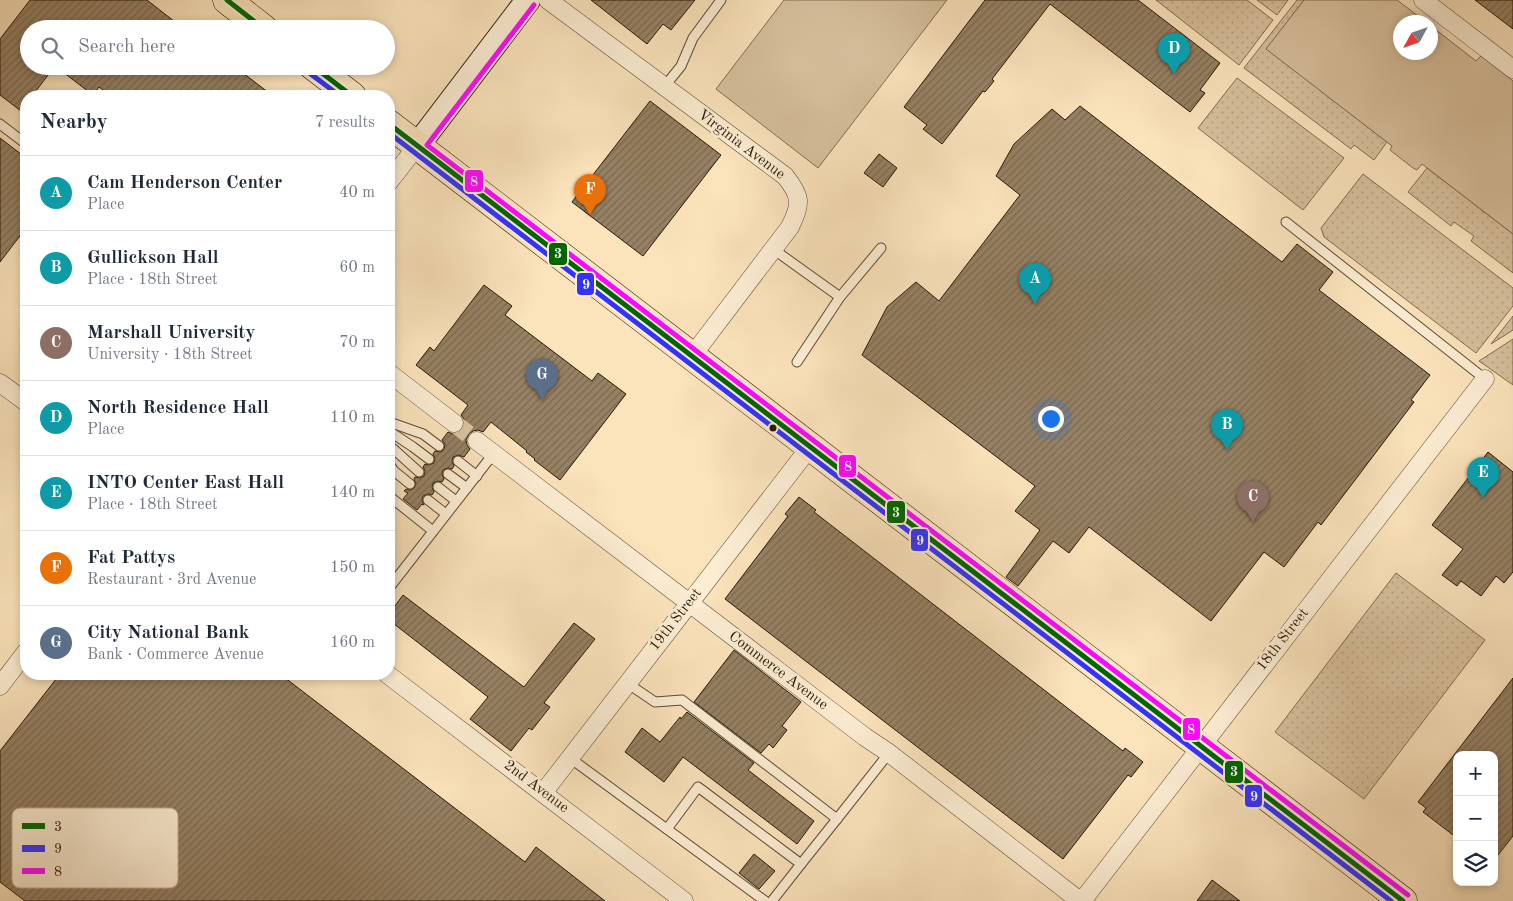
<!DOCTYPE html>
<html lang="en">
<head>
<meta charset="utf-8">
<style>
  :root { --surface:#fff; --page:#f6f6f7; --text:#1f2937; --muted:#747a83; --line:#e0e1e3; --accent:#7c3aed }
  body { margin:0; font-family:"Old Standard TT",serif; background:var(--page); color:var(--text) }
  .controls { position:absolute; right:15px; bottom:15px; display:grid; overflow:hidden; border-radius:10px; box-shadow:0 2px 8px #0003 }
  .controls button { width:45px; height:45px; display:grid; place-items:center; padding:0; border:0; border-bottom:1px solid var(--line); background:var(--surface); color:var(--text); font:25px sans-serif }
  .compass { position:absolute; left:1393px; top:15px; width:45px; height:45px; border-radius:50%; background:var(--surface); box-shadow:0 2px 8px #0003; rotate:230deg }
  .you { position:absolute; left:1050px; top:418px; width:18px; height:18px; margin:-12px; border:4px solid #fff; border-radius:50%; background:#1a73e8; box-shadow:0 0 0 8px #1a73e833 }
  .badge { display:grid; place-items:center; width:32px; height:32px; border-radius:50%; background:var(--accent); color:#fff; font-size:16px; font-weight:700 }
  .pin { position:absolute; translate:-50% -41px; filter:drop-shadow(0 1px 2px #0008) }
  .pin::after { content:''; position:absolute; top:26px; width:18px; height:15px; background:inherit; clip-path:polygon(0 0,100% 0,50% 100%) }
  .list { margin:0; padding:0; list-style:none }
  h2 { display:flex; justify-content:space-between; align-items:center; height:65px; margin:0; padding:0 20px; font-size:21px }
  h2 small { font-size:16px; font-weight:400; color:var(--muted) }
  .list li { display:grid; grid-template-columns:32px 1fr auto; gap:15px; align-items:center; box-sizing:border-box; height:75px; padding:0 20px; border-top:1px solid var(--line) }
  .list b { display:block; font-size:19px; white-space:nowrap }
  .list p { margin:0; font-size:16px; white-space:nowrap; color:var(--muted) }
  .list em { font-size:16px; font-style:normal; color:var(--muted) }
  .icon { flex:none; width:28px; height:28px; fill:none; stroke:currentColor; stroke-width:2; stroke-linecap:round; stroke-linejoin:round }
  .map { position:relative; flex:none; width:1513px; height:901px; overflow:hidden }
  .search { position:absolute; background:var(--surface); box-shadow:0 2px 8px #0003; left:20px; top:20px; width:375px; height:55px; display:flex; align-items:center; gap:12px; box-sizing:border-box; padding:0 18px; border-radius:28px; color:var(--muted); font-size:19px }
  .panel { position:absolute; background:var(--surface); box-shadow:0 2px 8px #0003; left:20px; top:90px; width:375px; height:590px; border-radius:20px }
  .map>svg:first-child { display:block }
  .grass { fill:url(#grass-dots); stroke:#806c51 }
  .garden { fill:#d7c09d; stroke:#806c51 }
  .building { fill:url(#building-hatch); stroke:#281705 }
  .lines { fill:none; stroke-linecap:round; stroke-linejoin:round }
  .street-tunnel { stroke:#dbc4a1; stroke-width:18; stroke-dasharray:18 9; stroke-linecap:butt }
  .lane-casing { stroke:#5d4a33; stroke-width:11 }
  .street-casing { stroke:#5d4a33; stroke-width:19 }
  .secondary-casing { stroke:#281705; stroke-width:26 }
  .primary-casing { stroke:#281705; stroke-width:29 }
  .lane { stroke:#fcedd3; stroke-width:9 }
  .street { stroke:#fcedd3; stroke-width:18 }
  .secondary { stroke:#fcedd3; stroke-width:24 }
  .primary { stroke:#fbe3bc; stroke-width:28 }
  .bus-1-casing { stroke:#fcedd3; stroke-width:9 }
  .bus-2-casing { stroke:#fcedd3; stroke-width:9 }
  .bus-3-casing { stroke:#fcedd3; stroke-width:9 }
  .bus-1 { stroke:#060; stroke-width:5 }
  .bus-2 { stroke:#33f; stroke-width:5 }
  .bus-3 { stroke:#ff07ff; stroke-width:5 }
  .bus-dot { fill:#281705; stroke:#fcedd3; stroke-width:2 }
  .labels { text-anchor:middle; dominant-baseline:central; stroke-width:5; stroke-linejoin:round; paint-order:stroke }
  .street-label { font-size:15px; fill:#281705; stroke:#fcedd3 }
  .key { fill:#fcedd3; stroke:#bcad95; stroke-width:1 }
  .key-label { font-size:14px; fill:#281705 }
  .line-badge { stroke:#fcedd3; stroke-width:2 }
  .badge-label { font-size:14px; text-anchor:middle; font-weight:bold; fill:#fff }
</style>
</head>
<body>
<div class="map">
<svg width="1513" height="901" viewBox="0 0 1513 901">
  <defs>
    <pattern id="grass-dots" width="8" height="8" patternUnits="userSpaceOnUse" patternTransform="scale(1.25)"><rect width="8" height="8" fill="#d7c09d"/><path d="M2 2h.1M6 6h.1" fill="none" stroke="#b9a486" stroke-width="1.8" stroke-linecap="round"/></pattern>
    <pattern id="building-hatch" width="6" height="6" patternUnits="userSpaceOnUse" patternTransform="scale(1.25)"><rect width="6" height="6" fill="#968164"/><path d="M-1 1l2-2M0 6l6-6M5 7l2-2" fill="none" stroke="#7a6950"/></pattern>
  </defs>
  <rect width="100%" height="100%" fill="#fbe3bc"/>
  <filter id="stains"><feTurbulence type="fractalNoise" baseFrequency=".004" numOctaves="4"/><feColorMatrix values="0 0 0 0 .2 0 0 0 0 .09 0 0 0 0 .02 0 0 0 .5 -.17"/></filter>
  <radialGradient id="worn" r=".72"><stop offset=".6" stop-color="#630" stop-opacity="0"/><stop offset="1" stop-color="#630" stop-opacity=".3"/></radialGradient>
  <!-- grass -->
  <g class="grass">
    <path d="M1156,0H1247L1273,20L1239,65Z"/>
    <path d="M1257,0H1288L1277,15Z"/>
    <path d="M1297,0H1304L1267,49L1387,142L1374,160L1354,145L1351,149L1244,68Z"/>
    <path d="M1237,78L1344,158L1303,210L1198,128Z"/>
    <path d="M1427,168L1513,234V273L1471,241L1474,236L1454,222L1451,226L1408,192Z"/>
    <path d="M1363,174L1513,288V306L1476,353L1324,237L1321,228Z"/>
    <path d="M1513,316V330L1491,344Z"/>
    <path d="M1513,339V385L1479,361Z"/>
    <path d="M1396,573L1485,640L1364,799L1275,732Z"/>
  </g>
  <!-- garden -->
  <g class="garden">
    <path d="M784,0H947L818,168L716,89Z"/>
    <path d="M1304,0H1397L1426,22H1400V52H1430L1431,26L1476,61L1481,56L1513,81V234L1422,164L1417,170L1413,168L1390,150L1392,146L1266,49Z"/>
  </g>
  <!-- building -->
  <g class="building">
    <path d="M30,0H147L184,29H29V66H231L242,75L243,73L273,96H111L99,87L93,95L55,66L32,96H26V104L21,111L0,95V39Z"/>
    <path d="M591,0H695L671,30L663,24L647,44Z"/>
    <path d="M985,0H1138L1220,63L1200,90L1205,93L1190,112L1050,4L992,79L994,81L985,92L983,91L942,144L923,129L927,125L904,107Z"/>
    <path d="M1475,0H1513V29Z"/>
    <path d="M650,101L721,155L643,256L572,202Z"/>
    <path d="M1080,106L1282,262L1297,244L1333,272L1319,290L1430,375L1411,400L1414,402L1321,525L1318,522L1284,567L1264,552L1211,621L1089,527L1069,553L1053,541L1018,586L1006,577L1040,530L1015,511L1035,486L862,355L887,307L916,282L939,301L1020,195L996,176L1014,144L1052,109L1065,120Z"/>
    <path d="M0,138L26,158V228L0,262Z"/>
    <path d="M879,154L897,168L883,187L864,173Z"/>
    <path d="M484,285L512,306L505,315L592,381L598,373L626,394L560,480L534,460L535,459L526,452L527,451L491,422L483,432L478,430L473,431L469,434L466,440L467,445L470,449L464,457L458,455L453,457L452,461L454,466L452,469L448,468L443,470L442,474L444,479L442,482L438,481L433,483L432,487L434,492L432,495L428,494L423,496L422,500L424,505L422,504L417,510L403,499L408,493L404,491L406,489L410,490L414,488L416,484L414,479L415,477L420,478L424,476L425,471L423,467L425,464L429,465L434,463L435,459L433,454L435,451L441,452L444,449L445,444L442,440L448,432L453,434L458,433L463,429L465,424L464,419L461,415L468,405L416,365L430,347L434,351Z"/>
    <path d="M1488,452L1513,472V572L1504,583L1496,576L1481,596L1461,581L1457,586L1442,575L1463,549L1432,525Z"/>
    <path d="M799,497L816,510L814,512L1123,751L1125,748L1143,762L1131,777L1128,775L1063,859L725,599L788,516L785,514Z"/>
    <path d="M403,595L524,687L574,623L595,639L544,703L550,707L532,730L529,728L511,751L470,719L488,697L389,620V614Z"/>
    <path d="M734,650L801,702L782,726L787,730L773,748L769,744L761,753L694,702Z"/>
    <path d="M60,674H280L525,862L536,847L605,901H25L0,882V751Z"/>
    <path d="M1513,678V836L1494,860V755H1457V838L1423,812L1426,808L1418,802Z"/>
    <path d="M687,712L754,763L748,770L814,821L797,844L683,757L664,782L625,752L642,728L660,742L680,717L681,719Z"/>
    <path d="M754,854L775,871L759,889L739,873Z"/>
    <path d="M1212,880L1240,901H1197Z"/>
  </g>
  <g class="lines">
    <!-- street-tunnel -->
    <path class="street-tunnel" d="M454,423L477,441"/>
    <!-- lane casing -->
    <g class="lane-casing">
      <g id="lane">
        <path d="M664,87L681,66L693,38L721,0"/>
        <path d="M0,124L26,144"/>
        <path d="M1286,222L1485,379"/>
        <path d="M773,249L840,297L797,362"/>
        <path d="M840,297L881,248"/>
        <path d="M389,422L423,434L439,446"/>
        <path d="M389,431L413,447L429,459"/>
        <path d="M389,445L419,472"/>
        <path d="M458,461L477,476"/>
        <path d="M389,464L394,471L410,484"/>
        <path d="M448,474L467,488"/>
        <path d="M438,487L456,501"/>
        <path d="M389,496L433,531"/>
        <path d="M428,500L446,514"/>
        <path d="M389,588L494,453"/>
        <path d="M627,683L655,702L682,700L837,819L889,753"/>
        <path d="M570,758L765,901"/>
        <path d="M667,829L698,787L801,864L772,901"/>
        <path d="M801,864L837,819"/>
      </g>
    </g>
    <!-- street casing -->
    <g class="street-casing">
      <g id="street">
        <path d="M548,0L785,176C801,196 802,203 790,227L692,356"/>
        <path d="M1423,0L1513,69"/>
        <path d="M389,182L417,146"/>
        <path d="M389,373L454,423"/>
        <path d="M0,383L26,402"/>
        <path d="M477,441L865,737L889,753L1080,901"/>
        <path d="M387,674L684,901"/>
        <path d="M0,686L26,652"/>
        <path d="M543,793L810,447"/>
        <path d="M1082,901L1485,379"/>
      </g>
    </g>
    <!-- secondary casing -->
    <g class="secondary-casing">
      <path id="secondary" d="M417,146L528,0"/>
    </g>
    <!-- primary casing -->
    <g class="primary-casing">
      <g id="primary">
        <path d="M227,0L264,29"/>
        <path d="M313,66L352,96"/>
        <path d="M389,124L1403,901"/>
      </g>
    </g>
    <!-- lane -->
    <use href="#lane" class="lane"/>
    <!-- street -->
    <use href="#street" class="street"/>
    <!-- secondary -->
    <use href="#secondary" class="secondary"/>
    <!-- primary -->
    <use href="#primary" class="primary"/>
    <!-- bus-1 casing -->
    <g class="bus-1-casing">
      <g id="bus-1">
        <path d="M227,0L264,29"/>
        <path d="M313,66L352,96"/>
        <path d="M389,124L1403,901"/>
      </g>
    </g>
    <!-- bus-2 casing -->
    <g class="bus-2-casing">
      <g id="bus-2">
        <path d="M308,72L340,96"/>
        <path d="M389,133L1391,901"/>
      </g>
    </g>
    <!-- bus-3 casing -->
    <g class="bus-3-casing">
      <path id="bus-3" d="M534,5L427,145L1408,895"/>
    </g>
    <!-- bus-1 -->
    <use href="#bus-1" class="bus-1"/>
    <!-- bus-2 -->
    <use href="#bus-2" class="bus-2"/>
    <!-- bus-3 -->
    <use href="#bus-3" class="bus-3"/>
  </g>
  <!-- markers -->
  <circle class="bus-dot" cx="773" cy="428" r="4.5"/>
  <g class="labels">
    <!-- street labels -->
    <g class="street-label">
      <text transform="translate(741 145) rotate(37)">Virginia Avenue</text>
      <text transform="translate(676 620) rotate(-52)">19th Street</text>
      <text transform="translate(1283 640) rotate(-52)">18th Street</text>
      <text transform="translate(778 671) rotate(37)">Commerce Avenue</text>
      <text transform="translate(536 787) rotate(37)">2nd Avenue</text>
    </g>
  </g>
  <!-- legend -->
  <rect x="12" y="808" width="166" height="80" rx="8" class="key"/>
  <rect x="22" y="823" width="23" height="6" fill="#060"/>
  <rect x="22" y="845" width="23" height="7" fill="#33f"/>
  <rect x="22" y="868" width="23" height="6" fill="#ff07ff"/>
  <g class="key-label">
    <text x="54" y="831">3</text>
    <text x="54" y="853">9</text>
    <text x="54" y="876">8</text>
  </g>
  <g class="line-badge">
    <rect x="464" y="169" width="20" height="24" rx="5" fill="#ff07ff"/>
    <rect x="548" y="242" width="20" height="24" rx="5" fill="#060"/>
    <rect x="576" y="272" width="19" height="24" rx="5" fill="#33f"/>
    <rect x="838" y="454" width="19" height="24" rx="5" fill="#ff07ff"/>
    <rect x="886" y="500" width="20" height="24" rx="5" fill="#060"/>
    <rect x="910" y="528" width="19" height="24" rx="5" fill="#33f"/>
    <rect x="1182" y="717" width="19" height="24" rx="5" fill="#ff07ff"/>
    <rect x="1224" y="760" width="20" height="24" rx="5" fill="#060"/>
    <rect x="1244" y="784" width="19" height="24" rx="5" fill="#33f"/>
  </g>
  <g class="badge-label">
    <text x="474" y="186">8</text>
    <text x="558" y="258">3</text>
    <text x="586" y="289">9</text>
    <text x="848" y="471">8</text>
    <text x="896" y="517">3</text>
    <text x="920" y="545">9</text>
    <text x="1191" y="734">8</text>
    <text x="1234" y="776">3</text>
    <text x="1254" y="801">9</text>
  </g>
  <rect width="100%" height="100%" filter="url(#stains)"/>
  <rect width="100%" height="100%" fill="url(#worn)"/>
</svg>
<div class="controls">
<button>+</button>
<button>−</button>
<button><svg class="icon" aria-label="layers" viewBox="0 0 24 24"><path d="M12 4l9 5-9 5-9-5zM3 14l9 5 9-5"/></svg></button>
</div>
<svg class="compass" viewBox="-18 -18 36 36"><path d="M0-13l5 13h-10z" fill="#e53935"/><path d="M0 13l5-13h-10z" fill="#747a83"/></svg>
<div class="you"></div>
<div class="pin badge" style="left:1035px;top:304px;background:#0f9aa8">A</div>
<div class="pin badge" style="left:1227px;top:450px;background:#0f9aa8">B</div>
<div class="pin badge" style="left:1253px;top:522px;background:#8d6e63">C</div>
<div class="pin badge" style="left:1174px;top:74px;background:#0f9aa8">D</div>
<div class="pin badge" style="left:1483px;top:498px;background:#0f9aa8">E</div>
<div class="pin badge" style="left:590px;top:215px;background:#e8710a">F</div>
<div class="pin badge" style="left:542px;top:400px;background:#5c6f8a">G</div>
<div class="search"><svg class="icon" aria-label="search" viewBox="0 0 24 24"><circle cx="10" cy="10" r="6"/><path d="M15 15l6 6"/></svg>Search here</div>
<section class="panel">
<h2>Nearby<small>7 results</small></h2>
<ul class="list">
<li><span class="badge" style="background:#0f9aa8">A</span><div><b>Cam Henderson Center</b><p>Place</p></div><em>40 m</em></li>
<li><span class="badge" style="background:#0f9aa8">B</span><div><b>Gullickson Hall</b><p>Place · 18th Street</p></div><em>60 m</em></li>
<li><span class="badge" style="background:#8d6e63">C</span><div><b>Marshall University</b><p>University · 18th Street</p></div><em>70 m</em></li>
<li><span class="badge" style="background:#0f9aa8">D</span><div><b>North Residence Hall</b><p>Place</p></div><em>110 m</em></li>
<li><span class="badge" style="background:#0f9aa8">E</span><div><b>INTO Center East Hall</b><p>Place · 18th Street</p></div><em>140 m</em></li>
<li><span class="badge" style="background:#e8710a">F</span><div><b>Fat Pattys</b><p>Restaurant · 3rd Avenue</p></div><em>150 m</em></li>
<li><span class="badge" style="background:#5c6f8a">G</span><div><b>City National Bank</b><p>Bank · Commerce Avenue</p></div><em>160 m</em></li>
</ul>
</section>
</div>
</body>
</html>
